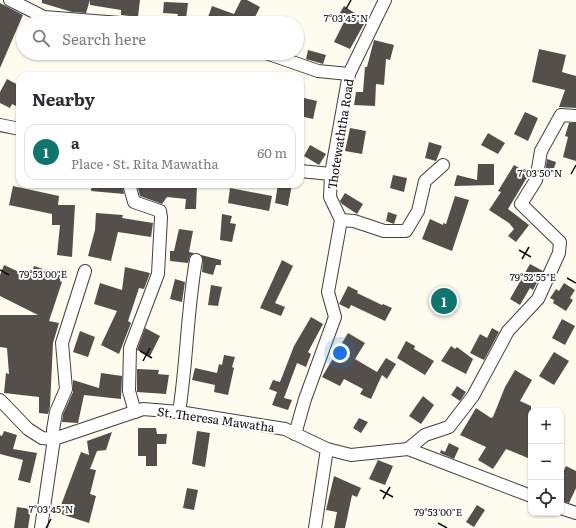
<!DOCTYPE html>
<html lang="en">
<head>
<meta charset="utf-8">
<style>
  :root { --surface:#fff; --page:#f7f7f7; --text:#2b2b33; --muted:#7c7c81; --line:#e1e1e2; --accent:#0f766e }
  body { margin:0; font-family:Literata,serif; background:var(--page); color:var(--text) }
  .controls { position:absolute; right:12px; bottom:12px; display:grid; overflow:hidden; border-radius:8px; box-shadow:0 1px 3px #0004 }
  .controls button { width:36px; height:36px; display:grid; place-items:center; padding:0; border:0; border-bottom:1px solid var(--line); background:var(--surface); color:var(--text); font:20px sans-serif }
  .you { position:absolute; left:340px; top:353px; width:14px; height:14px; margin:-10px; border:3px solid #fff; border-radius:50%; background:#1a73e8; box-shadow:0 0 0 6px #1a73e833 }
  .badge { display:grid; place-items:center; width:26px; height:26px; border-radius:50%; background:var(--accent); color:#fff; font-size:13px; font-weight:700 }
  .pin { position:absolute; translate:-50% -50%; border:2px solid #fff; box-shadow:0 1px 4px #0006 }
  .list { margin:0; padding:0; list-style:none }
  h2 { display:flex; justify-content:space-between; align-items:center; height:52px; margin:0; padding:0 16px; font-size:17px }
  h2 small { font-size:13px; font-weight:400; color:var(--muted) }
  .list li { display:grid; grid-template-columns:26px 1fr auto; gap:12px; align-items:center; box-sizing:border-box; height:56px; margin:0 8px 8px; padding:0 8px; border:1px solid var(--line); border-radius:12px }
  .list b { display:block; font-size:15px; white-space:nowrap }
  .list p { margin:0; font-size:13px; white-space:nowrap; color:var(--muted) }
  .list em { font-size:13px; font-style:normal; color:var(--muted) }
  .icon { flex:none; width:22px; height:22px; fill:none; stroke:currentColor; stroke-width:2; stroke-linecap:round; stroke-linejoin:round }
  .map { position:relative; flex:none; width:576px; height:528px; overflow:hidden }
  .search { position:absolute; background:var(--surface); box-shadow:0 1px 3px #0004; left:16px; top:16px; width:288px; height:44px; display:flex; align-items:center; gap:10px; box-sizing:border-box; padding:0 14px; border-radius:22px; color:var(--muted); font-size:15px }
  .panel { position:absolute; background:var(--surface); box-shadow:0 1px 3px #0004; left:16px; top:72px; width:288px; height:116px; border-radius:12px }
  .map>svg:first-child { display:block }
  .building { fill:#554f4b }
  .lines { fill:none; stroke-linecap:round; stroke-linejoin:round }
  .street-casing { stroke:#404040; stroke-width:14 }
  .street { stroke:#fff; stroke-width:12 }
  .ticks { fill:none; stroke:#0d0d0d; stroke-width:1.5 }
  .labels { text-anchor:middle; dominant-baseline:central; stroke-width:4; stroke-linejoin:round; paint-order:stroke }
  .street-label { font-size:12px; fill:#0d0d0d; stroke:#fff }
  .ticks-label { font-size:10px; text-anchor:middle; fill:#0d0d0d; stroke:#fff; stroke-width:4; stroke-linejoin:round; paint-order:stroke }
</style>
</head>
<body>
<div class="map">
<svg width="576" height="528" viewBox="0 0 576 528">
  <rect width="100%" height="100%" fill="#fefcef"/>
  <!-- building -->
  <g class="building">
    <path d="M42,0H90L86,13L72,12L42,3Z"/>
    <path d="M90,0H140L138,17L121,15V10L90,5Z"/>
    <path d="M241,0H247L260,7L253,21L255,23H206L212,6L234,14Z"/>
    <path d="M164,2L188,3L186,19L177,18L178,14L163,13Z"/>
    <path d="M0,3L23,15L0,68Z"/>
    <path d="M344,6L356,14L354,18L364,24L350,49L334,42L345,20L338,16Z"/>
    <path d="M374,40L394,45L390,60L386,59L384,85L376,84L375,106L354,105L356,92H363L365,67H367Z"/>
    <path d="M539,49L566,55L562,72L576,76V108L559,107L565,90L532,82Z"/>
    <path d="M308,50L326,55L323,64L306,59Z"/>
    <path d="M7,79L20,86V108L12,104L10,108L0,103V92Z"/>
    <path d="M304,98L317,101L313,119L300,116Z"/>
    <path d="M525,112L538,118L528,141L514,134Z"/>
    <path d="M569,123H576V161L563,157L568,137L565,136Z"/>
    <path d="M350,128L366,131L362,154L345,151Z"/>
    <path d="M488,133L505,143L498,154L481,145Z"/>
    <path d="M429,142L442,146L436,161L425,158Z"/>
    <path d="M310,145L326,154L319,165L304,156Z"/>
    <path d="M547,159L556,162L552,175L545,172Z"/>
    <path d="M478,164H494V185L454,186L457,175L477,180Z"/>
    <path d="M514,165L529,174L508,209L529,225L516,242L508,236L514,229L509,223L489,210L501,192L498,191Z"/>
    <path d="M393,175L407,178L404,192L390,188Z"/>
    <path d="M92,184H122L124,194L91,191Z"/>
    <path d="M137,184H169L185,186V184H197L196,209H185L186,199L167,197L162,204L140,196Z"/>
    <path d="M278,184H292L288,206L275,203Z"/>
    <path d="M13,186L59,196L58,205H75L72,257L57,255L60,225H52V214L9,205Z"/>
    <path d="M230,188L272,196L269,211L228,203Z"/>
    <path d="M345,193L363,204L357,214L342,204L340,201Z"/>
    <path d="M455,196L469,200L452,251L422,239L430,219L443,225V223L446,224Z"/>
    <path d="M388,212L397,215L394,224L386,221Z"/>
    <path d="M96,213L123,215L122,218L153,223L151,237L118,232L111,261L88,256L95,230Z"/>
    <path d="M222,214L232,216L230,223L236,224L232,242L220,240Z"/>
    <path d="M179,229L193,231L189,252L194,253L190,256L188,263L170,261V251H174Z"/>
    <path d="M201,255L221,260V265H216L213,275L202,272L203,261Z"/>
    <path d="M282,260L293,266L275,303L285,307L281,316L260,308Z"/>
    <path d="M530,264L543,271L533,290L530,288L520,305L510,299Z"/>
    <path d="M4,265L30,277L34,266L43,269L61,271L60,281L62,282L49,321L59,323L53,343L50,406L48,414L39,413V397L4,393L6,373L9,374L7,348L0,347V315H38L0,296V275Z"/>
    <path d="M125,267L150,273L144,289L139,288L128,321L131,323L119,354L101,345L117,311L94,304L100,283L122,290Z"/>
    <path d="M175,279L185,282L182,302L170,299Z"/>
    <path d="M564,283L575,290L570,298L573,300L566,311L553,303L554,300L550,298L556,289L559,291Z"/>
    <path d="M211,285L222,287L218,306L208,305Z"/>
    <path d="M348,286L358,291L357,293L382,305L383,304L392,308L385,321L351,305L349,309L339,304Z"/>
    <path d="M311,317L323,324L308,352L311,354L306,367L297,363L284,398L292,400L288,410L272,405L277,392L269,389L273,380L280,382L294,346Z"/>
    <path d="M562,319L575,326L565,345L552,338Z"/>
    <path d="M145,328L160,336L150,356L137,350Z"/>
    <path d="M492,328L499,332L484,360L470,353L480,334L487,338Z"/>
    <path d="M80,331L95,337L88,357L73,352Z"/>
    <path d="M348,333L365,343L355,359L377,372L386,358L396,364L387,379L382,375L371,399L360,394L363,389L344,379L340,386L322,377Z"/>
    <path d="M406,341L415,346L414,349L434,361L425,375L397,358Z"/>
    <path d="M451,346L455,349L457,347L473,359L466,374L441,361Z"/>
    <path d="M554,352L569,361L554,385L539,376Z"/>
    <path d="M224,355L235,357L232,367L234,368L228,395L214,392L215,385L192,380L195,368L217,373L219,364L222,365Z"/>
    <path d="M137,369L159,370L158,374L169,375L166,394L137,392Z"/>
    <path d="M515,370L532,380L520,401L531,406V452L528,458L506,449L493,469L478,460L486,447L460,435L476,408L491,418L493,417L505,387Z"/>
    <path d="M101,373L122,376L121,399L84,395L78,423L62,422L63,414L73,392V380L99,388Z"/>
    <path d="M457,386L466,392L460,401L451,395Z"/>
    <path d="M423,396L434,405L421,424L409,416Z"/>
    <path d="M359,418L368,422L361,433L353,428Z"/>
    <path d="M138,428H156L157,434H167L166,444H157V466H146V456H138Z"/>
    <path d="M4,431L17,435L13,449L37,453L30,483L18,480L23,460L0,454V435L2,436Z"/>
    <path d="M197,431L210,433L205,467L192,464Z"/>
    <path d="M112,432L106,450L97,451L90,469L96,470L90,494L96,496L89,523L58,513L81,452L89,455L87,441Z"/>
    <path d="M449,443L459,448L454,459L440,453L441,450L445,452Z"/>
    <path d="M378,460L393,466L385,485L369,479Z"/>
    <path d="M566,466L576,471V488L569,503L561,501V476Z"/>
    <path d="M334,476L361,488L357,497L352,495L345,528H334L337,512L326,510Z"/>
    <path d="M187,488L198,490L194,510L183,508Z"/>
    <path d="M477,505L485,510L474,527L466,522Z"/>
    <path d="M17,507L31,509L28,528H14Z"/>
  </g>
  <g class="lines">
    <!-- street casing -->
    <g class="street-casing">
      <g id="street">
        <path d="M10,0L44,17L120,23"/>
        <path d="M266,53L318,71L349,74"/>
        <path d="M0,125L20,129"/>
        <path d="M300,171L331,174"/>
        <path d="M129,184L134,202L160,211L161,217L158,274L130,348L129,391L135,412"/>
        <path d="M341,220L354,221L384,231H406L418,211L425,181L443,165"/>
        <path d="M0,400L28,429L42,438L54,439L143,409L179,412L285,429L327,449L351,455L408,449L425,435L449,427L473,396L508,331L538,299L559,253L560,242L521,204L536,180L541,151L561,115L576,116"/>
        <path d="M179,412C187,362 187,311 196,260"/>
        <path d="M295,434L305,399L335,317L328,292L341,220L330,197L331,174L349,74L385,0"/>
        <path d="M408,449L531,496"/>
        <path d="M561,508L576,513"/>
        <path d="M41,528L54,439L53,430L56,412L66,389L62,343L85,271"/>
        <path d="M315,528L327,449"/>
      </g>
    </g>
    <!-- street -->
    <use href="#street" class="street"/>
  </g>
  <!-- ticks -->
  <path class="ticks" d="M346,9L351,0M571,174L576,165M519,250L531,257M522,259L529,247M0,270L9,275M567,278L576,283M140,351L152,358M143,361L150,348M380,490L393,497M383,499L390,487M438,523L447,528M46,528L51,519"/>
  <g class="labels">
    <!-- street labels -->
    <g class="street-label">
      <text transform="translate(340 134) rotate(-81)">Thotewaththa Road</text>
      <text transform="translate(216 419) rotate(8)">St. Theresa Mawatha</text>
    </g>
  </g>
  <g class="ticks-label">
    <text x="346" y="22">7°03'45"N</text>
    <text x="540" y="177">7°03'50"N</text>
    <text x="43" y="278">79°53'00"E</text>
    <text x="533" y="281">79°52'55"E</text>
    <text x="51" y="513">7°03'45"N</text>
    <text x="438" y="516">79°53'00"E</text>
  </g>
</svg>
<div class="controls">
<button>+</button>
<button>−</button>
<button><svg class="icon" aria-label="locate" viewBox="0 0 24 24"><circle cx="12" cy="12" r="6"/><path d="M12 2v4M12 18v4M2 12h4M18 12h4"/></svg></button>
</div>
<div class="you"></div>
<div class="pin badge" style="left:444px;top:301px">1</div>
<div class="search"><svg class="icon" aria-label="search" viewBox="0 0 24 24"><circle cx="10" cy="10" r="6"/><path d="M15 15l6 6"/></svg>Search here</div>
<section class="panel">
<h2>Nearby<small></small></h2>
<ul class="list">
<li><span class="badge">1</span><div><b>a</b><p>Place · St. Rita Mawatha</p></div><em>60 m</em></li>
</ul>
</section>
</div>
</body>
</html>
